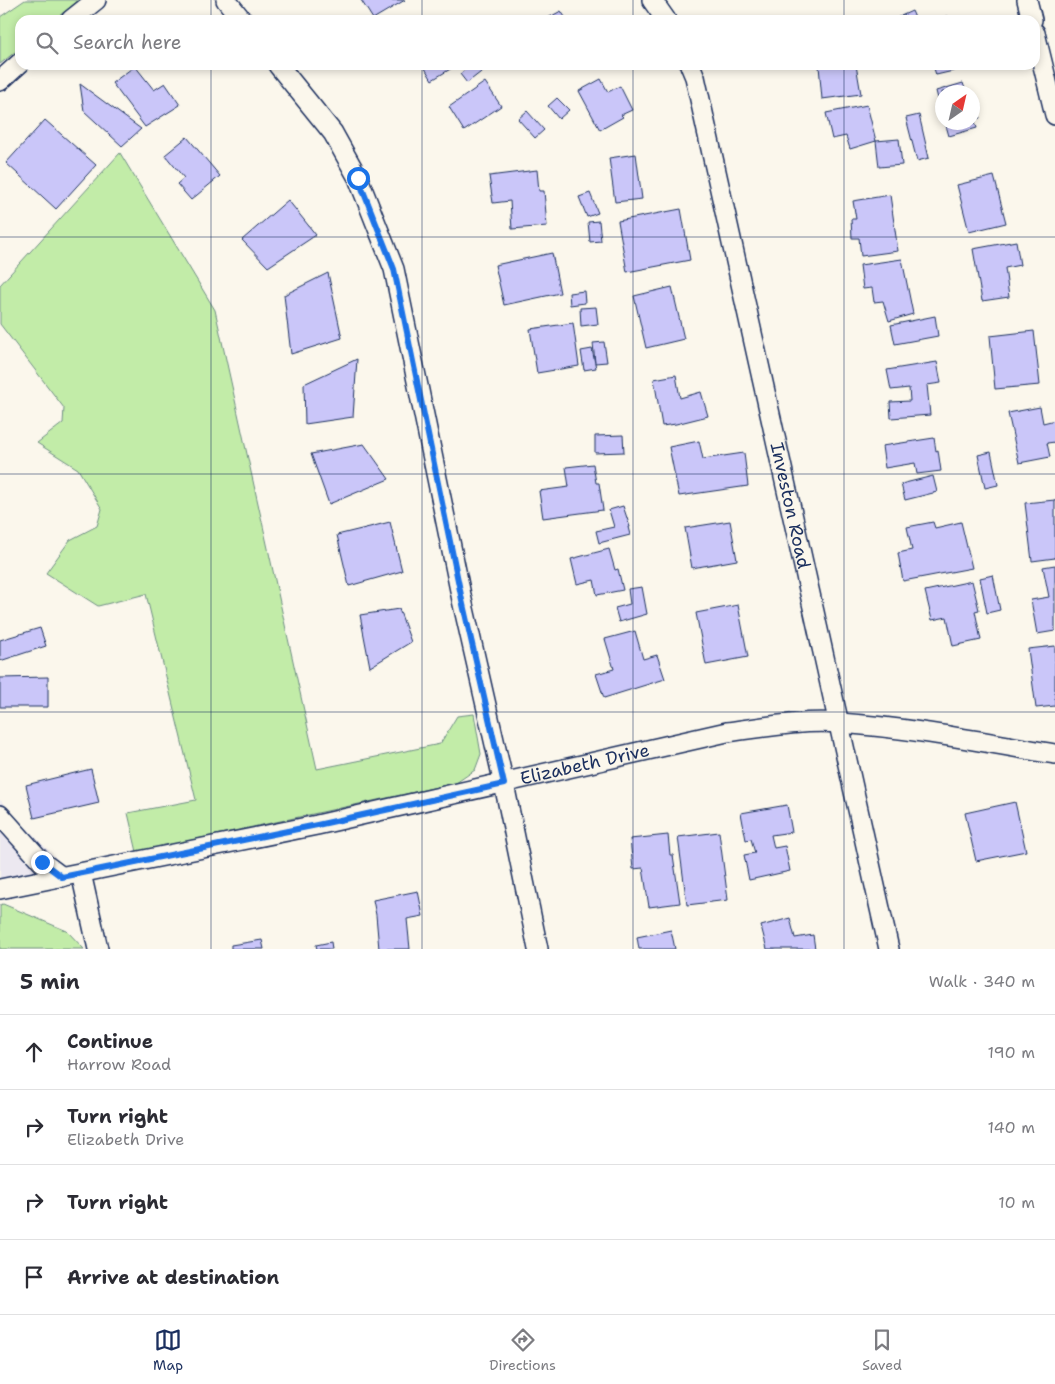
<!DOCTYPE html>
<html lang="en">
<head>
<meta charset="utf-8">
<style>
  :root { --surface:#fff; --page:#f2f2f3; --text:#2b2b33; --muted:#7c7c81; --line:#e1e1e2; --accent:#1b2f5e }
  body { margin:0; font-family:"Shantell Sans",sans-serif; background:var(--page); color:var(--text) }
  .compass { position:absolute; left:935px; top:85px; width:45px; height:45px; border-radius:50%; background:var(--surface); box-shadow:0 2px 8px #0003; rotate:34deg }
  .stop { position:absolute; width:15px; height:15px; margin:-11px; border:4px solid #1a73e8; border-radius:50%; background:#fff }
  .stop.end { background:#1a73e8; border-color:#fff; box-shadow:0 1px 5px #0008 }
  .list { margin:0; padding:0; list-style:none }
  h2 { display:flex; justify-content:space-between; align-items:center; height:65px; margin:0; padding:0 20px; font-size:21px }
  h2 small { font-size:16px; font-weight:400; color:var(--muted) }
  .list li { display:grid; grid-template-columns:32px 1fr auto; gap:15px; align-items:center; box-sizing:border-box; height:75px; padding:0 20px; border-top:1px solid var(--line) }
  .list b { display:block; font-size:19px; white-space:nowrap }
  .list p { margin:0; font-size:16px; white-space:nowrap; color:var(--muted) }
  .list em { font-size:16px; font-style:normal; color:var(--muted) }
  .icon { flex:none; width:28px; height:28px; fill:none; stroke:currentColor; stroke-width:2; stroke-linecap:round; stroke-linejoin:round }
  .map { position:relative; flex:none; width:1055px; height:949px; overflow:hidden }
  .search { position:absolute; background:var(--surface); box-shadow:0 2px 8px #0003; left:15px; right:15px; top:15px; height:55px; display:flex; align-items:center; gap:12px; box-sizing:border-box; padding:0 18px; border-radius:15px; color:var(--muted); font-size:19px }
  .sheet { height:365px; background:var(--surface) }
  nav { display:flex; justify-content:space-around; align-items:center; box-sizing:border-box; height:70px; border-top:1px solid var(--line); background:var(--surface); font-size:14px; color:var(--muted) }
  nav a { display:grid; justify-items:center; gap:2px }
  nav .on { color:var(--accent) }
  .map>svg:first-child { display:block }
  .built { fill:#ece8f0 }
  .green { fill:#c2eca8; stroke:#6e8e83 }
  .building { fill:#cac6f9; stroke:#1b2f5e }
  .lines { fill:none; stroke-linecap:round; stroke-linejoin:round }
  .street-casing { stroke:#1b2f5e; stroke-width:22 }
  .street { stroke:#fbf7ec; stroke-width:19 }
  .route { stroke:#1a73e8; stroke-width:6 }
  .grid { fill:none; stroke:#1b2f5e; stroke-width:1; stroke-opacity:0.55 }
  .labels { text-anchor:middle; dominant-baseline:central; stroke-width:4; stroke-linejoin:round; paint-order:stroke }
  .street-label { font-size:18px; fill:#1b2f5e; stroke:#fbf7ec }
</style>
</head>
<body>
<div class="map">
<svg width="1055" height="949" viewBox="0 0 1055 949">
  <rect width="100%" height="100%" fill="#fbf7ec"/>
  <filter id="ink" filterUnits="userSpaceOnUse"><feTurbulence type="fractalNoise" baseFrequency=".02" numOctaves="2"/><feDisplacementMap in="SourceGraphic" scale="10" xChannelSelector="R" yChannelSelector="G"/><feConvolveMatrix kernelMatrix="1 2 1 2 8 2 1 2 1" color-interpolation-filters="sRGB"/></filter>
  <g filter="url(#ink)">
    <!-- built -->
    <path class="built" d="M0,800L65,868L0,882Z"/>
    <!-- green -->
    <g class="green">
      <path d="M25,0H79L54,20H20V48L0,64V17Z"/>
      <path d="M120,153L215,310L317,769L440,744L457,716L474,714L481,754L475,770L456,783L137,852L128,813L196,800L146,594L98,606L46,573L70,540L97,526L102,509L78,469L37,443L63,423L64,408L0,324V285Z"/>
      <path d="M3,904L67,931L84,949H0V905Z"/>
    </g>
    <!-- building -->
    <g class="building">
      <path d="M361,0H405L373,19Z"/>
      <path d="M561,11L567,20H544Z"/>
      <path d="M912,11L916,20H892Z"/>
      <path d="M947,16L949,20H932Z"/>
      <path d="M423,65H457L432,80Z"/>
      <path d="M471,65H490L467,83L460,74Z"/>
      <path d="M830,65H856L861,94L822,99L819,66Z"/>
      <path d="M933,65H975V66L936,75Z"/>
      <path d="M135,66L154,90L165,83L180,105L145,127L112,83Z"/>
      <path d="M601,79L608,92L620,86L632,110L621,115L623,117L600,130L579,91Z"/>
      <path d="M485,82L501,106L464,131L449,107Z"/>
      <path d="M963,83L966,92H942V114L936,91Z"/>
      <path d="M80,84L141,129L122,146L84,111Z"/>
      <path d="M557,98L569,110L559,119L548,106Z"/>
      <path d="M977,100L980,118L974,119L977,128L949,136L945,122H972V101Z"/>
      <path d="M867,105L876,141L850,149L846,136L832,139L826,113Z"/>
      <path d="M527,111L544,130L535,138L518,119Z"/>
      <path d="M919,115L929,158L917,161L906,118Z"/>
      <path d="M45,120L96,165L56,209L6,163Z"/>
      <path d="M187,137L220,176L191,200L177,184L184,178L165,155Z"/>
      <path d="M899,139L902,165L879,167L876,141Z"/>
      <path d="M636,154L642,199L615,202L609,158Z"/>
      <path d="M537,170L539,191H544L547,226L512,229L510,201L493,203L489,176Z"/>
      <path d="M994,176L1006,223L969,232L957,185Z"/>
      <path d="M590,193L598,213L587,217L579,197Z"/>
      <path d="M890,195L898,251L861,256L859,238H852L851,219H856L853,201Z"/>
      <path d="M288,200L316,235L268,267L242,240Z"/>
      <path d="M681,209L690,260L627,272L618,221Z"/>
      <path d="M599,221L601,241L590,242L588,222Z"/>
      <path d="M1016,241L1020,265L1005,268L1009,297L982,301L973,249Z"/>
      <path d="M552,253L560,293L504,305L495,265Z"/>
      <path d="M902,259L913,314L889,321L883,301L874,302L872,288L863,289L860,265Z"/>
      <path d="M328,273L342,338L291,354L284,295Z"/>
      <path d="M672,287L684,339L646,348L634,296Z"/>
      <path d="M584,291L585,303L570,305L569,293Z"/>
      <path d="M596,307L598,324L581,326L580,308Z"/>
      <path d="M935,316L938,336L895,344L891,325Z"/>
      <path d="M573,323L579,366L537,373L530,329Z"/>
      <path d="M1034,331L1040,385L995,389L990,336Z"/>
      <path d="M604,342L607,362L595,363L593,343Z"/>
      <path d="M592,349L596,368L584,370L581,351Z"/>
      <path d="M357,359L353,417L305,424L304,384Z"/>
      <path d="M937,362L941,383L927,385L930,415L891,418L890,402L910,401L909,388L891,390L887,370Z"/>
      <path d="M676,375L680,398L701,392L708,416L676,424L662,426L654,379Z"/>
      <path d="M1040,407L1043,423L1055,420V442L1047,443L1050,457L1019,463L1008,413Z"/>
      <path d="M623,435L624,452L595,453V436Z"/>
      <path d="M934,438L936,451L938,450L941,471L917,474L915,463L885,468L882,446Z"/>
      <path d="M699,441L703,459L744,453L748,486L679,496L669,447Z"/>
      <path d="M364,444L389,479L329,504L311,454Z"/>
      <path d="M991,452L998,485L985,488L978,455Z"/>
      <path d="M593,464L596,483H599L603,510L543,518L539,491L569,487L566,467Z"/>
      <path d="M933,476L937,492L905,500L901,484Z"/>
      <path d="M1055,500V558L1032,561L1025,503Z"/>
      <path d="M623,506L630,527H628L630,535L599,543L596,531L614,527L609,510Z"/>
      <path d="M730,521L737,560L692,568L685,528Z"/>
      <path d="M390,522L402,571L349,586L337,535Z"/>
      <path d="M933,522L935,528L961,522L972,568L903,581L898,553L912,550L907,527Z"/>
      <path d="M609,549L615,570L618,569L623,590L597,595L594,580L577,584L571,559Z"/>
      <path d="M1055,565V631L1037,634L1031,600L1049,597L1043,567Z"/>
      <path d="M993,575L1000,610L987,613L980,578Z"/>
      <path d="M972,581L979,610L975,611L981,640L953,646L947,617L932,620L925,591Z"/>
      <path d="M642,587L647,614L619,622L615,608L630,604L628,589Z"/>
      <path d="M738,605L748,657L706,665L696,613Z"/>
      <path d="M399,609L411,642L370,667L360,615Z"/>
      <path d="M40,628L46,646L0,661V640Z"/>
      <path d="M635,631L643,659L657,655L665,679L604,698L596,674L614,669L605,639Z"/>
      <path d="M1055,646V706L1036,708L1028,649Z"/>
      <path d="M48,677V707H0V678Z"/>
      <path d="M91,769L99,803L34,818L26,785Z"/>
      <path d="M1015,802L1026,851L976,861L965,813Z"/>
      <path d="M787,805L792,832L771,835L774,848L785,846L790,871L749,880L744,855L755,853L751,839L746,840L741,813Z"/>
      <path d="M719,832L728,900L687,905L678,837Z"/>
      <path d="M668,835L670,855H673L680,903L649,907L643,868L633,869L630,839Z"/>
      <path d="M418,891L423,916L407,919L410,949H379L376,915L373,900Z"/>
      <path d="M790,918L795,938L813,935L815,949H767L761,926Z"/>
      <path d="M671,930L675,949H639L637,937Z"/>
      <path d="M262,940L264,949H231V945Z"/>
      <path d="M331,942L332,949H317L316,945Z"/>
    </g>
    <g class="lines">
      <!-- street casing -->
      <g class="street-casing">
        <g id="street">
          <path d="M226,0L242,20"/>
          <path d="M652,0L666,20"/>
          <path d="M1027,0L1032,20"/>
          <path d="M71,20L96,0"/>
          <path d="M1035,33L1055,115"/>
          <path d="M278,65L333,133L358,178L394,269L462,600L504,784L538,949"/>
          <path id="s1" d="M690,65L695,77L889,949"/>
          <path d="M0,81L20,63"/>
          <path d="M0,815L42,862L62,877"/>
          <path d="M81,873L98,949"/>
          <path id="s2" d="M0,889L317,825L727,732C764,727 803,720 840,723C912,728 984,742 1055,754"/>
        </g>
      </g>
      <!-- street -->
      <use href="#street" class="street"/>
    </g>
  </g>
  <g class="lines" filter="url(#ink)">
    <!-- route -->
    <path class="route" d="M42,862L62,877L317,825L504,784L462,600L394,269L358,178"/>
  </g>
  <!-- grid -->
  <path class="grid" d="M211,0V20M422,0V20M633,0V20M844,0V20M211,65V949M422,65V949M633,65V949M844,65V949M0,237H1055M0,474H1055M0,712H1055"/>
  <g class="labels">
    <!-- street labels -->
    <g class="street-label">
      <text stroke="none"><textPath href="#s1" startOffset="452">Investon Road</textPath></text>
      <text stroke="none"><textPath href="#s2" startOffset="598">Elizabeth Drive</textPath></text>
    </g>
  </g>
</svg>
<svg class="compass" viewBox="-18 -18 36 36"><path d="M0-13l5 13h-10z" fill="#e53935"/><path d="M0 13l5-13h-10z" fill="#7c7c81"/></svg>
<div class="stop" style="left:358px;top:178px"></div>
<div class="stop end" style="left:42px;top:862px"></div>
<div class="search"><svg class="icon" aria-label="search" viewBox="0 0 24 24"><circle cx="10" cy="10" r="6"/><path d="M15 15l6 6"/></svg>Search here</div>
</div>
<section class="sheet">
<h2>5 min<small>Walk · 340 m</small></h2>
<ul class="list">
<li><svg class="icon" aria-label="ahead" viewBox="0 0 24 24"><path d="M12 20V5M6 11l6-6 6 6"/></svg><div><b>Continue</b><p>Harrow Road</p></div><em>190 m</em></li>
<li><svg class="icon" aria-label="right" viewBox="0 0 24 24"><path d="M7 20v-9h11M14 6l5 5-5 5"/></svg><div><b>Turn right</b><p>Elizabeth Drive</p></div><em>140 m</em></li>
<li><svg class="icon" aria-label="right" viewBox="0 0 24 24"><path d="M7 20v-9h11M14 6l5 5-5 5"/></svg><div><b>Turn right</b></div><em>10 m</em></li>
<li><svg class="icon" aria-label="arrive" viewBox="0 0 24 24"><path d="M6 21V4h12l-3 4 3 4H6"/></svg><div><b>Arrive at destination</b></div></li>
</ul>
</section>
<nav>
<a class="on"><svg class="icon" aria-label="map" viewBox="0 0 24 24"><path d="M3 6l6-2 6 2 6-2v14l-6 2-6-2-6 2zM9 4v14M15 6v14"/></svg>Map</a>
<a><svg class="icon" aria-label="directions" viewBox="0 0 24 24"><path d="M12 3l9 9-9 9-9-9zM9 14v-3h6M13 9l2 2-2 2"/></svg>Directions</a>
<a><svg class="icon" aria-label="saved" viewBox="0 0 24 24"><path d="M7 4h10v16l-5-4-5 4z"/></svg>Saved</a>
</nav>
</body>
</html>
